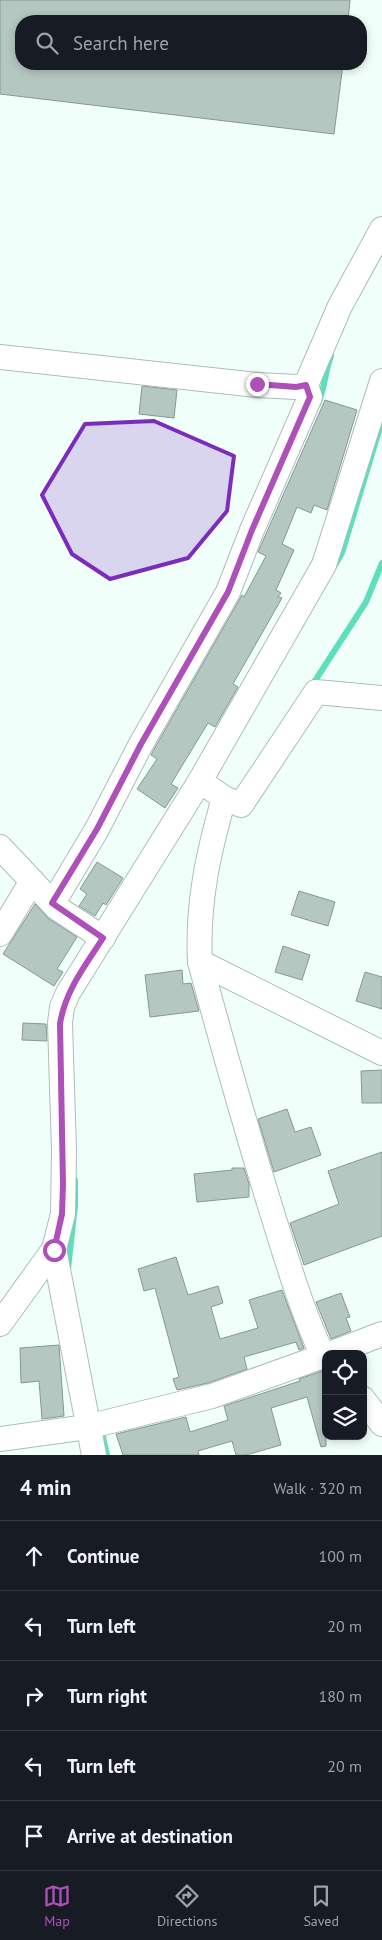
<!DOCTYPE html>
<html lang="en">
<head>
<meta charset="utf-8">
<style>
  :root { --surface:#171b24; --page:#242831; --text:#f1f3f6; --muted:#9ea1a6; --line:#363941; --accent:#ae50b9 }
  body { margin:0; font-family:"PT Sans",sans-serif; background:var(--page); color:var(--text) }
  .controls { position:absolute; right:15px; bottom:15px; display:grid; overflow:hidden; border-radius:10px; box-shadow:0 2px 8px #0003 }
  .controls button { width:45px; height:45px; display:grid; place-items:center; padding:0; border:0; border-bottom:1px solid var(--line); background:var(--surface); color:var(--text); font:25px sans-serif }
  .stop { position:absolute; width:15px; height:15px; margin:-11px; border:4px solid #ae50b9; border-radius:50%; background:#fff }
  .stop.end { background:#ae50b9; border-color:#fff; box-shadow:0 1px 5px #0008 }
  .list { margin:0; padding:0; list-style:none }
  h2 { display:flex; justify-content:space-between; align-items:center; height:65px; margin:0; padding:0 20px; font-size:21px }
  h2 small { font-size:16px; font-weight:400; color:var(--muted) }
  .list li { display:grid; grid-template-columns:32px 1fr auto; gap:15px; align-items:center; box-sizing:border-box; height:70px; padding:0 20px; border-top:1px solid var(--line) }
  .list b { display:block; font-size:19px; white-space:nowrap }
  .list em { font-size:16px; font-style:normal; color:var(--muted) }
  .icon { flex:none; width:28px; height:28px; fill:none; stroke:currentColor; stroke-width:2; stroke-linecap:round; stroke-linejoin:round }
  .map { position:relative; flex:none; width:382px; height:1455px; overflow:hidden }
  .search { position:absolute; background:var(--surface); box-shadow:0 2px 8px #0003; left:15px; right:15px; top:15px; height:55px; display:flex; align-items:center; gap:12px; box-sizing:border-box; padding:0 18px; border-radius:20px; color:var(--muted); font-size:19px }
  .sheet { height:415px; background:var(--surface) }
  nav { display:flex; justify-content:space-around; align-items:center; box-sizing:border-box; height:70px; border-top:1px solid var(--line); background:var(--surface); font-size:14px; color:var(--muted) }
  nav a { display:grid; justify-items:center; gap:2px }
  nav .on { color:var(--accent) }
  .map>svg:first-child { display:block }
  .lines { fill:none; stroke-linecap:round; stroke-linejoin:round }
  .stream { stroke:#5ddfbe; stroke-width:6 }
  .building { fill:#b5c7c1; stroke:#879892 }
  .street-casing { stroke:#acbeb8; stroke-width:26 }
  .street { stroke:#fff; stroke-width:24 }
  .route { stroke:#ae50b9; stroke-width:6 }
  .marked { fill:#7b2cbf; fill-opacity:0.2; stroke:#7b2cbf; stroke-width:4; stroke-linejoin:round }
</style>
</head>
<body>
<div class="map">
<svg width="382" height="1455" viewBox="0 0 382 1455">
  <rect width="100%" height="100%" fill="#f0fffa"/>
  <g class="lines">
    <!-- stream -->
    <g class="stream">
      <path d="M318,404C325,388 325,372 331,356"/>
      <path d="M334,567L342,553L382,421"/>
      <path d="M311,687L366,602L382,563"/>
      <path d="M68,1269L75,1206V1180"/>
      <path d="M101,1428L107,1455"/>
    </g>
  </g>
  <!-- building -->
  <g class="building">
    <path d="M0,0H350L348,21H21V64H343L334,134L0,94Z"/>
    <path d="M142,386L177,390L174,418L139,414Z"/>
    <path d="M325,400L357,410L327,510L314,505L311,513L297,507L282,544L294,550L276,590L281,593L278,597L282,598L233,684L238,687L215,727L208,723L171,784L178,788L165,808L137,789L157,759L151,755L153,751L242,595L244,597L266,556L258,552Z"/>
    <path d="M97,862L123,878L106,905L103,903L95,916L79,906L87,894L80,889Z"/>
    <path d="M299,891L335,902L328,926L291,915Z"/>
    <path d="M35,904L49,919L77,937L57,969L63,972L54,986L3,954Z"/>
    <path d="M283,946L310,955L302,980L275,972Z"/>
    <path d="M182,970L183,984L191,983L199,1011L150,1017L145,975Z"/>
    <path d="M365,972L382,977V1009L356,1001Z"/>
    <path d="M23,1023L46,1024L47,1041L22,1040Z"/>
    <path d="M382,1070V1103H362L361,1071Z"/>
    <path d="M287,1109L295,1132L311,1127L321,1155L274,1172L258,1119Z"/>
    <path d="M382,1152V1236L304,1265L290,1223L339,1204L328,1171Z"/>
    <path d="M232,1168H244L249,1184V1197L197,1202L194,1174L232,1170Z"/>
    <path d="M176,1257L188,1295L218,1286L223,1303L211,1307L220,1339L258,1328L249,1300L282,1290L304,1348L299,1350L296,1342L244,1357L247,1369L208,1383L177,1390L173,1379L179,1377L155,1288L144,1291L138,1269Z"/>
    <path d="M341,1293L350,1317L346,1318L351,1331L331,1339L316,1302Z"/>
    <path d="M59,1345L64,1416L42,1419L39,1381L21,1383L20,1348Z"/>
    <path d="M325,1370L326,1446L321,1447L307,1397L271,1408L281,1445L246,1455H236L232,1441L198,1451L199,1455H123L116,1434L186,1417L190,1432L228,1420L224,1406L300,1381L299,1379Z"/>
  </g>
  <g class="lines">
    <!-- street casing -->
    <g class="street-casing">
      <g id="street">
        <path d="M0,357L257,385L296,387L306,385L340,306L382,229"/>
        <path d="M200,781L224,798C208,854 197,904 200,962C222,1044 245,1125 270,1206C286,1257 301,1309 323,1356"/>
        <path d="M224,798L241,805L316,692L382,698"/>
        <path d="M0,847L57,908L103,938"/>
        <path d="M53,903L97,829L141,744L228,592L252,530L310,397L306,385"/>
        <path d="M0,934L32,881"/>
        <path d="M200,962L382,1053"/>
        <path d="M54,1249L94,1455"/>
        <path d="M0,1324L54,1249L63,1214L64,1151L60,1023L62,1007L68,993L200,781L324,565L382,381"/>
        <path d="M330,1354L382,1334"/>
        <path d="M363,1399L382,1424"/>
        <path d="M0,1439L87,1427L212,1396L326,1355"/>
      </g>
    </g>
    <!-- street -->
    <use href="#street" class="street"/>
  </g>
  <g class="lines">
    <!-- route -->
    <path class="route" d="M54,1250L62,1214L63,1184L60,1024C65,991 85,966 103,938L52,903L97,829L141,744L228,592L252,530L310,397L306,385L296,387L257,384"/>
  </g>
  <!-- marked area -->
  <path class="marked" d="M154,421L234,456L227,511L188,558L110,579L72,554L42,495L85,424Z"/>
</svg>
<div class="controls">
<button><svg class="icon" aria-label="locate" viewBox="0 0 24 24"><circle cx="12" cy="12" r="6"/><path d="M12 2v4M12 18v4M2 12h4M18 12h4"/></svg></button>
<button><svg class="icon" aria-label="layers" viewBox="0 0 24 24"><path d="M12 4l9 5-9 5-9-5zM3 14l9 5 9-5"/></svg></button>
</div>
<div class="stop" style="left:54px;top:1250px"></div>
<div class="stop end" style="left:257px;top:384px"></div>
<div class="search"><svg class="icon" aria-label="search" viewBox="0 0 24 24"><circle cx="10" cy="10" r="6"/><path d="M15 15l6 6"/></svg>Search here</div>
</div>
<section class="sheet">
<h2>4 min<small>Walk · 320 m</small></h2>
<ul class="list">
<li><svg class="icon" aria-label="ahead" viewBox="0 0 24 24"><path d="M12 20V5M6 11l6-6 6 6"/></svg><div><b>Continue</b></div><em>100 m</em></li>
<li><svg class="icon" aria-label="left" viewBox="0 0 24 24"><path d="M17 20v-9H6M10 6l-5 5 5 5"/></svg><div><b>Turn left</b></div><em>20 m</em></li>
<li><svg class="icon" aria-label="right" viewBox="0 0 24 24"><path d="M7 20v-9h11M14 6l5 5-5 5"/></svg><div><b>Turn right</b></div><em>180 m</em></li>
<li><svg class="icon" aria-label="left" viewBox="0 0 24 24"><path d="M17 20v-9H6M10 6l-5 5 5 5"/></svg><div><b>Turn left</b></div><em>20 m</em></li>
<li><svg class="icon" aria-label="arrive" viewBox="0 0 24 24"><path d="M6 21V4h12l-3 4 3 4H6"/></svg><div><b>Arrive at destination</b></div></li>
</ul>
</section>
<nav>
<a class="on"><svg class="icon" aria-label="map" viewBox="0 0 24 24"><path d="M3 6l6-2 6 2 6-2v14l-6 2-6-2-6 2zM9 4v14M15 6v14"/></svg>Map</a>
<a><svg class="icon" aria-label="directions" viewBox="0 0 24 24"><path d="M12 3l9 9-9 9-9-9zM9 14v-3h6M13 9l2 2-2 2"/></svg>Directions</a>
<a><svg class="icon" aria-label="saved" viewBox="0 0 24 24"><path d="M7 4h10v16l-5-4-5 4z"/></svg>Saved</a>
</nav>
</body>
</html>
